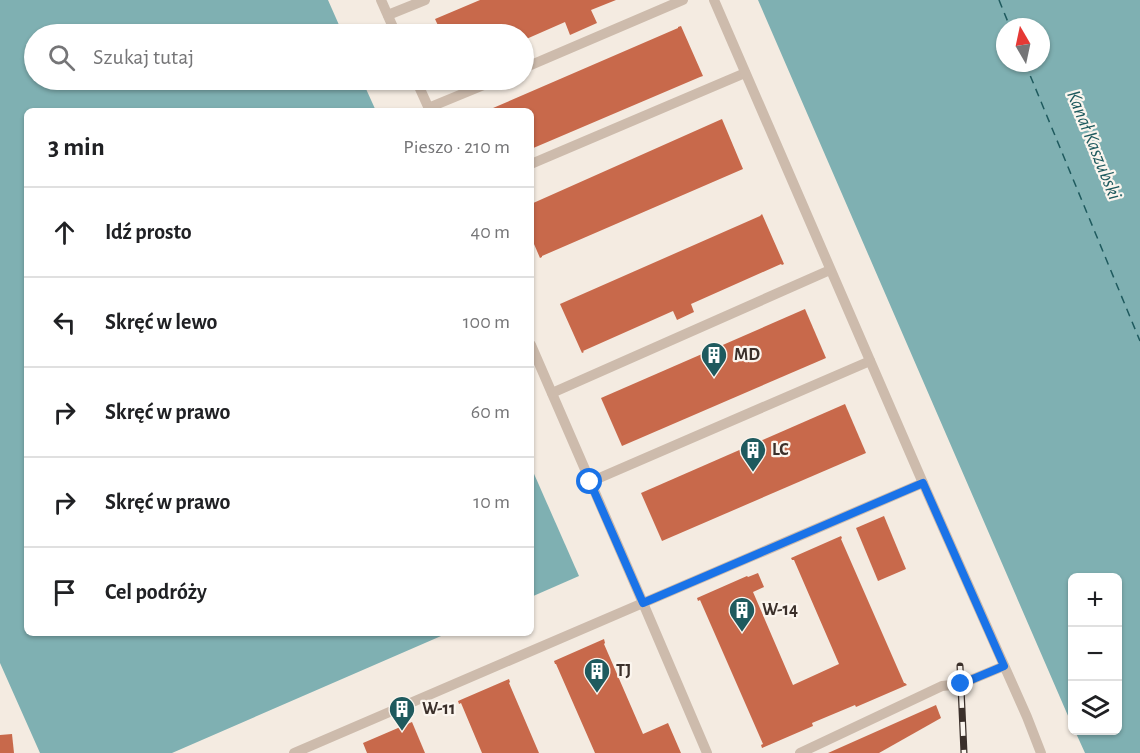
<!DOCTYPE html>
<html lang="pl">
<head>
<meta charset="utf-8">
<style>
  :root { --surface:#fff; --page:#f6f6f6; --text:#202124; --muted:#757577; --line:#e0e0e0 }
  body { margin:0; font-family:"Alegreya Sans",sans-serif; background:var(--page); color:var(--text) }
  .controls { position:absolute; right:18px; bottom:18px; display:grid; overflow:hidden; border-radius:9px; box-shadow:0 2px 4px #0004 }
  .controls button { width:54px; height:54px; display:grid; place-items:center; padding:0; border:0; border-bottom:2px solid var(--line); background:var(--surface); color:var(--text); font:30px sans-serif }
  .compass { position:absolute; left:996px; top:18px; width:54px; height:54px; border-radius:50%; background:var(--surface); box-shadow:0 2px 4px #0004; rotate:351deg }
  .stop { position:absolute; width:18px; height:18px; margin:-14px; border:4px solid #1a73e8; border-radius:50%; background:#fff }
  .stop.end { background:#1a73e8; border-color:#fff; box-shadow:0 2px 6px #0008 }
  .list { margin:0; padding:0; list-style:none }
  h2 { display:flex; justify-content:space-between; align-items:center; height:78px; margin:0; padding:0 24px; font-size:26px }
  h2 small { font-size:20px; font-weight:400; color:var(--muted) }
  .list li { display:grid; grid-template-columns:39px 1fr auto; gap:18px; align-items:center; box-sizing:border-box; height:90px; padding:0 24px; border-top:2px solid var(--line) }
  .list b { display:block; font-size:22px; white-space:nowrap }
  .list em { font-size:20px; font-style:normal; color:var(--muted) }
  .icon { flex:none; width:33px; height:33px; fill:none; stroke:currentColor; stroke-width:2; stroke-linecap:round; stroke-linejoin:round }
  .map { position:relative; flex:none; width:1140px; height:753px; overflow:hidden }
  .search { position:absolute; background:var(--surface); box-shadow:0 2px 4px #0004; left:24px; top:24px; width:510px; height:66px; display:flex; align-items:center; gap:15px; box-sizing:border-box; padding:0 21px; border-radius:33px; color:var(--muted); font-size:22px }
  .panel { position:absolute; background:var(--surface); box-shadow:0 2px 4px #0004; left:24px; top:108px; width:510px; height:528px; border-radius:9px }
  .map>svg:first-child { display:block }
  .water { fill:#7fb0b2; fill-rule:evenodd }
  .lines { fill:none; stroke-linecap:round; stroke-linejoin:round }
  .ferry { stroke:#1f5a5e; stroke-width:1.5; stroke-dasharray:8 6; stroke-linecap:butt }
  .building { fill:#c8694b }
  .lane { stroke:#cdbbac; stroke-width:10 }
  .rail-casing { stroke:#3b302b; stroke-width:7 }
  .rail { stroke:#fbf5ee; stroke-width:4.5; stroke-dasharray:14; stroke-linecap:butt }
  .route { stroke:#1a73e8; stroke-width:8 }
  .labels { text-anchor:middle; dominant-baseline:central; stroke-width:4.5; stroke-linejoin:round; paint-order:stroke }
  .poi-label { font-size:18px; font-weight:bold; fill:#3b302b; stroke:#fbf5ee; text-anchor:start }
  .water-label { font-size:20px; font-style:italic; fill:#1f5a5e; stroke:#fbf5ee }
</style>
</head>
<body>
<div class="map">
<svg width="1140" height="753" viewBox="0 0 1140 753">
  <rect width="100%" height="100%" fill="#f4ebe1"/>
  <!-- water -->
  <g class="water">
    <path d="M0,0H328L343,34H34V80H362L376,111H27V633H448L172,753H40L0,663Z"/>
    <path d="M758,0H1140V753H1085L1075,731L1118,730V578H1072V725ZM1005,27H1041V63H1005Z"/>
    <path d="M531,467L579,576L531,597Z"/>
  </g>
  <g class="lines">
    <!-- ferry -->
    <g class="ferry">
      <path d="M999,0L1010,27"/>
      <path d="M1025,63L1140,341"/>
    </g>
  </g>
  <!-- building -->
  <g class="building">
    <path d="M480,0H616L591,10L597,23L570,35L565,22L524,40V34H442L435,19Z"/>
    <path d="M681,26L703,76L700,77L531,149V111H486L678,28V27Z"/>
    <path d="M722,119L743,169L542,256V257L540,258L531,237V204Z"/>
    <path d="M762,214L784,264L782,265L781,264L691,304L694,312L677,320L673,311L583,351L584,352L582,353L560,304L760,216Z"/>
    <path d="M805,309L826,358L622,446L601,398Z"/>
    <path d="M845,404L866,453L662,541L641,493Z"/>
    <path d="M884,516L906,569L878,581L856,528Z"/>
    <path d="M841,536L842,538L841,539L904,683H905L907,685L856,707L855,705L812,723L813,726L762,748L761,745L763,744L700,600L698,601L697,598L747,576L748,577L758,573L764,587L753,592L793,685L839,664L794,560H792L791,558Z"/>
    <path d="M604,639L605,643L604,644L643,734L668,723L681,753H595L556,664H555L554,661Z"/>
    <path d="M509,679L510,682L509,683L539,753H482L461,703L459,704L458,701Z"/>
    <path d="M936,705L941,718L879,753H828Z"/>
    <path d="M412,722L425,753H367L363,743Z"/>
    <path d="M12,734L14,753H0V735Z"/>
  </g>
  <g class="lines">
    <!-- lane -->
    <g class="lane">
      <path d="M381,0L396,34"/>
      <path d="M388,15L425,0"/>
      <path d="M524,68L683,0"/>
      <path d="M416,80L430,111"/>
      <path d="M428,108L496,80"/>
      <path d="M531,164L745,73"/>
      <path d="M531,345L643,603L923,483L714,0"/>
      <path d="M552,393L830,270"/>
      <path d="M590,482L870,361"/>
      <path d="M923,483L1027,717L1041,753"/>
      <path d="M294,753L643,603L707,753"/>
      <path d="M800,753L942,686L961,684L1004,666"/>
    </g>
    <!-- rail casing -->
    <g class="rail-casing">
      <path id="rail" d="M960,666L964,753"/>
    </g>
    <!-- rail -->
    <use href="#rail" class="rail"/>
  </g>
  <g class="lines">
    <!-- route -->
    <path class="route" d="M590,482L643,603L923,483L1004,666L961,684"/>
  </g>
  <!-- icons -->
  <defs>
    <g id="building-pin" transform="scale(1.35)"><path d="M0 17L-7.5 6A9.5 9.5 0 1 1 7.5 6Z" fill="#1f5a5e" stroke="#fbf5ee"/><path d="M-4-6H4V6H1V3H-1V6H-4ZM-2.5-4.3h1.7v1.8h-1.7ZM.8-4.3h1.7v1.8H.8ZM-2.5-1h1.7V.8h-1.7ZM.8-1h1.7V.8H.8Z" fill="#fff"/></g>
  </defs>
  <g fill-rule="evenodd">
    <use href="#building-pin" x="714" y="355"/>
    <use href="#building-pin" x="753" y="450"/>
    <use href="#building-pin" x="742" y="610"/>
    <use href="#building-pin" x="597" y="671"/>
    <use href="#building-pin" x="402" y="709"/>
  </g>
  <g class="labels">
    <!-- poi labels -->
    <g class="poi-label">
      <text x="734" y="355">MD</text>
      <text x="772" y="450">LC</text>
      <text x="762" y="610">W-14</text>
      <text x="616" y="671">TJ</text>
      <text x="422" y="709">W-11</text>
    </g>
    <!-- water labels -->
    <g class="water-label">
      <text transform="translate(1094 145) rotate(68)">Kanał Kaszubski</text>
    </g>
  </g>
</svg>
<div class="controls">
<button>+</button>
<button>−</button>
<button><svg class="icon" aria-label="layers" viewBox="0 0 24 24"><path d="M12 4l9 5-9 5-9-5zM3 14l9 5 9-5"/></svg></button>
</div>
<svg class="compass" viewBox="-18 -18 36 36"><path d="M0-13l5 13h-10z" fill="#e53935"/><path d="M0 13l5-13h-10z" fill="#757577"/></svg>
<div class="stop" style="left:590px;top:482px"></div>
<div class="stop end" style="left:961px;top:684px"></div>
<div class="search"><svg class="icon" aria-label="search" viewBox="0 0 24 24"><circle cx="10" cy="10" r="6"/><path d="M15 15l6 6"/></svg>Szukaj tutaj</div>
<section class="panel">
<h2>3 min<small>Pieszo · 210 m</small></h2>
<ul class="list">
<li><svg class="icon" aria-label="ahead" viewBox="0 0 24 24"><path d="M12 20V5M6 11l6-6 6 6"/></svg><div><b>Idź prosto</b></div><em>40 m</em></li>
<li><svg class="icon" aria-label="left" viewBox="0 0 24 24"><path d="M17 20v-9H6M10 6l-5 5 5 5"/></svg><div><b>Skręć w lewo</b></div><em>100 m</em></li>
<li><svg class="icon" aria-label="right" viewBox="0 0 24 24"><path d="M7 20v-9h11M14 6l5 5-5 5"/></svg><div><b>Skręć w prawo</b></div><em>60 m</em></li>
<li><svg class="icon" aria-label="right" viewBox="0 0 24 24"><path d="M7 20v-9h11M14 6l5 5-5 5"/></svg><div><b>Skręć w prawo</b></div><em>10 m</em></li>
<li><svg class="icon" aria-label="arrive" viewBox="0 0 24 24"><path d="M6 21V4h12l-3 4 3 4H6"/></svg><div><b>Cel podróży</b></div></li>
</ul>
</section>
</div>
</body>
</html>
